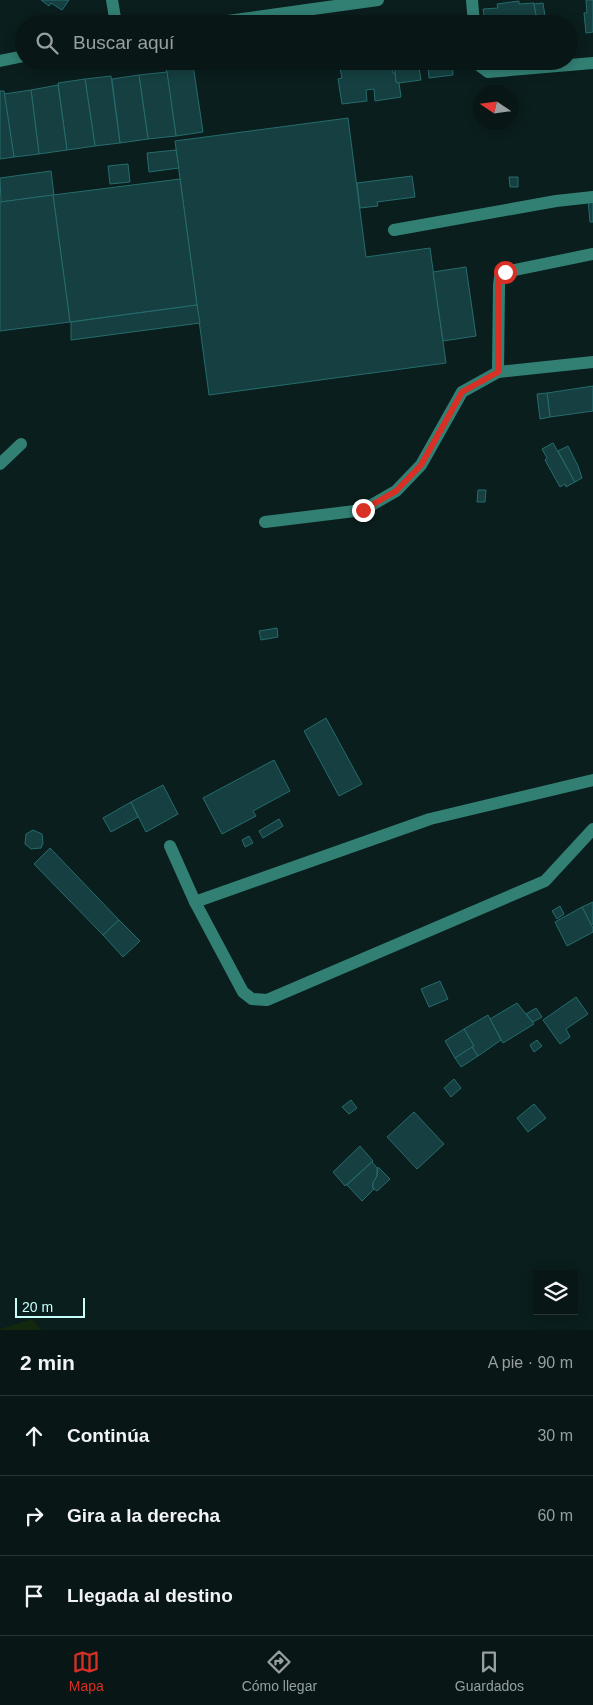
<!DOCTYPE html>
<html lang="es">
<head>
<meta charset="utf-8">
<style>
  :root { --surface:#081616; --page:#162323; --text:#f1f3f6; --muted:#989fa1; --line:#293535; --accent:#d93025 }
  body { margin:0; font-family:Helvetica,sans-serif; background:var(--page); color:var(--text) }
  .controls { position:absolute; right:15px; bottom:15px; display:grid; overflow:hidden; border-radius:0px; box-shadow:0 2px 12px #0003 }
  .controls button { width:45px; height:45px; display:grid; place-items:center; padding:0; border:0; border-bottom:1px solid var(--line); background:var(--surface); color:var(--text); font:25px sans-serif }
  .compass { position:absolute; left:473px; top:85px; width:45px; height:45px; border-radius:50%; background:var(--surface); box-shadow:0 2px 12px #0003; rotate:283deg }
  .scale { position:absolute; left:15px; bottom:12px; width:70px; box-sizing:border-box; padding-left:5px; border:2px solid #c7fffb; border-top:0; font-size:14px; line-height:18px; white-space:nowrap; color:#c7fffb; -webkit-text-stroke:4px #0a1e1d; paint-order:stroke }
  .stop { position:absolute; width:15px; height:15px; margin:-11px; border:4px solid #d93025; border-radius:50%; background:#fff }
  .stop.end { background:#d93025; border-color:#fff; box-shadow:0 1px 5px #0008 }
  .list { margin:0; padding:0; list-style:none }
  h2 { display:flex; justify-content:space-between; align-items:center; height:65px; margin:0; padding:0 20px; font-size:21px }
  h2 small { font-size:16px; font-weight:400; color:var(--muted) }
  .list li { display:grid; grid-template-columns:32px 1fr auto; gap:15px; align-items:center; box-sizing:border-box; height:80px; padding:0 20px; border-top:1px solid var(--line) }
  .list b { display:block; font-size:19px; white-space:nowrap }
  .list em { font-size:16px; font-style:normal; color:var(--muted) }
  .icon { flex:none; width:28px; height:28px; fill:none; stroke:currentColor; stroke-width:2; stroke-linecap:round; stroke-linejoin:round }
  .map { position:relative; flex:none; width:593px; height:1330px; overflow:hidden }
  .search { position:absolute; background:var(--surface); box-shadow:0 2px 12px #0003; left:15px; right:15px; top:15px; height:55px; display:flex; align-items:center; gap:12px; box-sizing:border-box; padding:0 18px; border-radius:28px; color:var(--muted); font-size:19px }
  .sheet { height:305px; background:var(--surface) }
  nav { display:flex; justify-content:space-around; align-items:center; box-sizing:border-box; height:70px; border-top:1px solid var(--line); background:var(--surface); font-size:14px; color:var(--muted) }
  nav a { display:grid; justify-items:center; gap:2px }
  nav .on { color:var(--accent) }
  .map>svg:first-child { display:block }
  .green { fill:#13280d }
  .building { fill:#153f40; stroke:#266c6d }
  .lines { fill:none; stroke-linecap:round; stroke-linejoin:round }
  .minor { stroke:#328074; stroke-width:12 }
  .route { stroke:#d93025; stroke-width:6 }
</style>
</head>
<body>
<div class="map">
<svg width="593" height="1330" viewBox="0 0 593 1330">
  <rect width="100%" height="100%" fill="#0a1e1d"/>
  <!-- green -->
  <path class="green" d="M32,1319L41,1330H0V1329Z"/>
  <!-- building -->
  <g class="building">
    <path d="M41,0H69L62,10L51,3L49,6Z"/>
    <path d="M586,0H593V32L586,33L584,13H587Z"/>
    <path d="M519,1V4L534,3L536,15H540L541,24H482L481,22H485L483,9L498,8L497,4Z"/>
    <path d="M543,3L545,16L536,15L534,4Z"/>
    <path d="M361,61H391L393,73H395L396,82L399,83L401,97L375,101L374,89L366,90L367,101L342,104L338,79L342,78L340,68L355,66L354,62Z"/>
    <path d="M394,61H452L453,75L429,78L428,67L419,68L421,80L399,83L396,82Z"/>
    <path d="M193,65L203,132L176,136L166,68Z"/>
    <path d="M167,72L176,136L148,139L139,75Z"/>
    <path d="M139,75L148,139L120,143L112,79Z"/>
    <path d="M111,76L120,143L95,146L85,79Z"/>
    <path d="M85,79L95,146L67,150L58,83Z"/>
    <path d="M58,85L67,150L39,154L31,90Z"/>
    <path d="M31,90L39,154L14,157L4,94Z"/>
    <path d="M0,91H4L14,157L0,159Z"/>
    <path d="M348,118L366,257L430,248L446,363L209,395L175,141Z"/>
    <path d="M176,150L179,168L149,172L147,153Z"/>
    <path d="M128,164L130,182L110,184L108,166Z"/>
    <path d="M51,171L54,195L1,202L0,178Z"/>
    <path d="M412,176L415,197L377,202L378,206L360,208L357,183Z"/>
    <path d="M509,177H518V187H510Z"/>
    <path d="M180,179L197,305L70,322L53,195Z"/>
    <path d="M53,195L70,322L0,331V202Z"/>
    <path d="M588,199H593V222H590Z"/>
    <path d="M466,267L476,336L443,341L433,272Z"/>
    <path d="M197,305L200,323L71,340V322Z"/>
    <path d="M593,386V411L550,417L547,393Z"/>
    <path d="M547,393L550,417L540,419L537,394Z"/>
    <path d="M553,443L575,482L566,487L565,484L560,487L545,460L547,458L542,449Z"/>
    <path d="M568,446L578,466L582,478L575,482L558,451Z"/>
    <path d="M478,490H486L485,502H477Z"/>
    <path d="M277,628L278,637L261,640L259,631Z"/>
    <path d="M326,718L362,784L339,796L304,731Z"/>
    <path d="M274,760L290,791L253,811L256,816L222,834L203,798Z"/>
    <path d="M163,785L178,814L146,832L131,802Z"/>
    <path d="M131,802L138,817L111,832L103,818Z"/>
    <path d="M279,819L283,826L263,838L259,831Z"/>
    <path d="M33,830L42,834L43,843L41,848L31,849L25,844L26,834Z"/>
    <path d="M249,836L253,843L245,847L242,840Z"/>
    <path d="M50,848L119,920L103,935L34,864Z"/>
    <path d="M593,902V924L591,925L582,907Z"/>
    <path d="M560,906L564,914L557,919L552,911Z"/>
    <path d="M582,907L593,928V932L567,946L555,922Z"/>
    <path d="M119,920L140,941L123,957L103,935Z"/>
    <path d="M440,981L448,999L429,1007L421,989Z"/>
    <path d="M576,997L588,1014L566,1029L570,1037L560,1044L543,1020Z"/>
    <path d="M517,1003L534,1024L503,1043L490,1019Z"/>
    <path d="M536,1008L542,1017L533,1022L526,1014Z"/>
    <path d="M488,1015L501,1040L478,1056L472,1047L474,1046L464,1029Z"/>
    <path d="M464,1029L474,1046L455,1058L445,1041Z"/>
    <path d="M537,1040L542,1046L534,1052L530,1045Z"/>
    <path d="M472,1047L478,1056L461,1067L455,1058Z"/>
    <path d="M454,1079L461,1088L451,1097L444,1088Z"/>
    <path d="M351,1100L357,1108L349,1114L342,1107Z"/>
    <path d="M534,1104L546,1118L528,1132L517,1118Z"/>
    <path d="M414,1112L444,1144L417,1169L387,1137Z"/>
    <path d="M360,1146L373,1161L345,1186L333,1172Z"/>
    <path d="M372,1162L377,1168V1176L373,1183V1188L374,1189L362,1201L347,1185Z"/>
    <path d="M378,1167L390,1179L377,1191L373,1188V1183L377,1176Z"/>
  </g>
  <g class="lines">
    <!-- minor -->
    <g class="minor">
      <path d="M112,0L116,24"/>
      <path d="M472,0L474,24"/>
      <path d="M206,24L378,0"/>
      <path d="M0,61L24,56"/>
      <path d="M478,61L480,66L488,72L593,63"/>
      <path d="M394,230L556,201L593,197"/>
      <path d="M498,372L499,285L500,277L505,272L593,254"/>
      <path d="M0,464L21,444"/>
      <path d="M265,522L363,510L396,491L421,465L462,392L498,372L593,362"/>
      <path d="M170,846L195,902L243,992L252,999L267,1000L545,881L593,829"/>
      <path d="M195,902L430,819L593,780"/>
    </g>
  </g>
  <g class="lines">
    <!-- route -->
    <path class="route" d="M363,510L396,491L421,465L462,392L498,372V285L500,277L505,272"/>
  </g>
</svg>
<div class="controls">
<button><svg class="icon" aria-label="layers" viewBox="0 0 24 24"><path d="M12 4l9 5-9 5-9-5zM3 14l9 5 9-5"/></svg></button>
</div>
<svg class="compass" viewBox="-18 -18 36 36"><path d="M0-13l5 13h-10z" fill="#e53935"/><path d="M0 13l5-13h-10z" fill="#989fa1"/></svg>
<div class="scale">20 m</div>
<div class="stop" style="left:505px;top:272px"></div>
<div class="stop end" style="left:363px;top:510px"></div>
<div class="search"><svg class="icon" aria-label="search" viewBox="0 0 24 24"><circle cx="10" cy="10" r="6"/><path d="M15 15l6 6"/></svg>Buscar aquí</div>
</div>
<section class="sheet">
<h2>2 min<small>A pie · 90 m</small></h2>
<ul class="list">
<li><svg class="icon" aria-label="ahead" viewBox="0 0 24 24"><path d="M12 20V5M6 11l6-6 6 6"/></svg><div><b>Continúa</b></div><em>30 m</em></li>
<li><svg class="icon" aria-label="right" viewBox="0 0 24 24"><path d="M7 20v-9h11M14 6l5 5-5 5"/></svg><div><b>Gira a la derecha</b></div><em>60 m</em></li>
<li><svg class="icon" aria-label="arrive" viewBox="0 0 24 24"><path d="M6 21V4h12l-3 4 3 4H6"/></svg><div><b>Llegada al destino</b></div></li>
</ul>
</section>
<nav>
<a class="on"><svg class="icon" aria-label="map" viewBox="0 0 24 24"><path d="M3 6l6-2 6 2 6-2v14l-6 2-6-2-6 2zM9 4v14M15 6v14"/></svg>Mapa</a>
<a><svg class="icon" aria-label="directions" viewBox="0 0 24 24"><path d="M12 3l9 9-9 9-9-9zM9 14v-3h6M13 9l2 2-2 2"/></svg>Cómo llegar</a>
<a><svg class="icon" aria-label="saved" viewBox="0 0 24 24"><path d="M7 4h10v16l-5-4-5 4z"/></svg>Guardados</a>
</nav>
</body>
</html>
